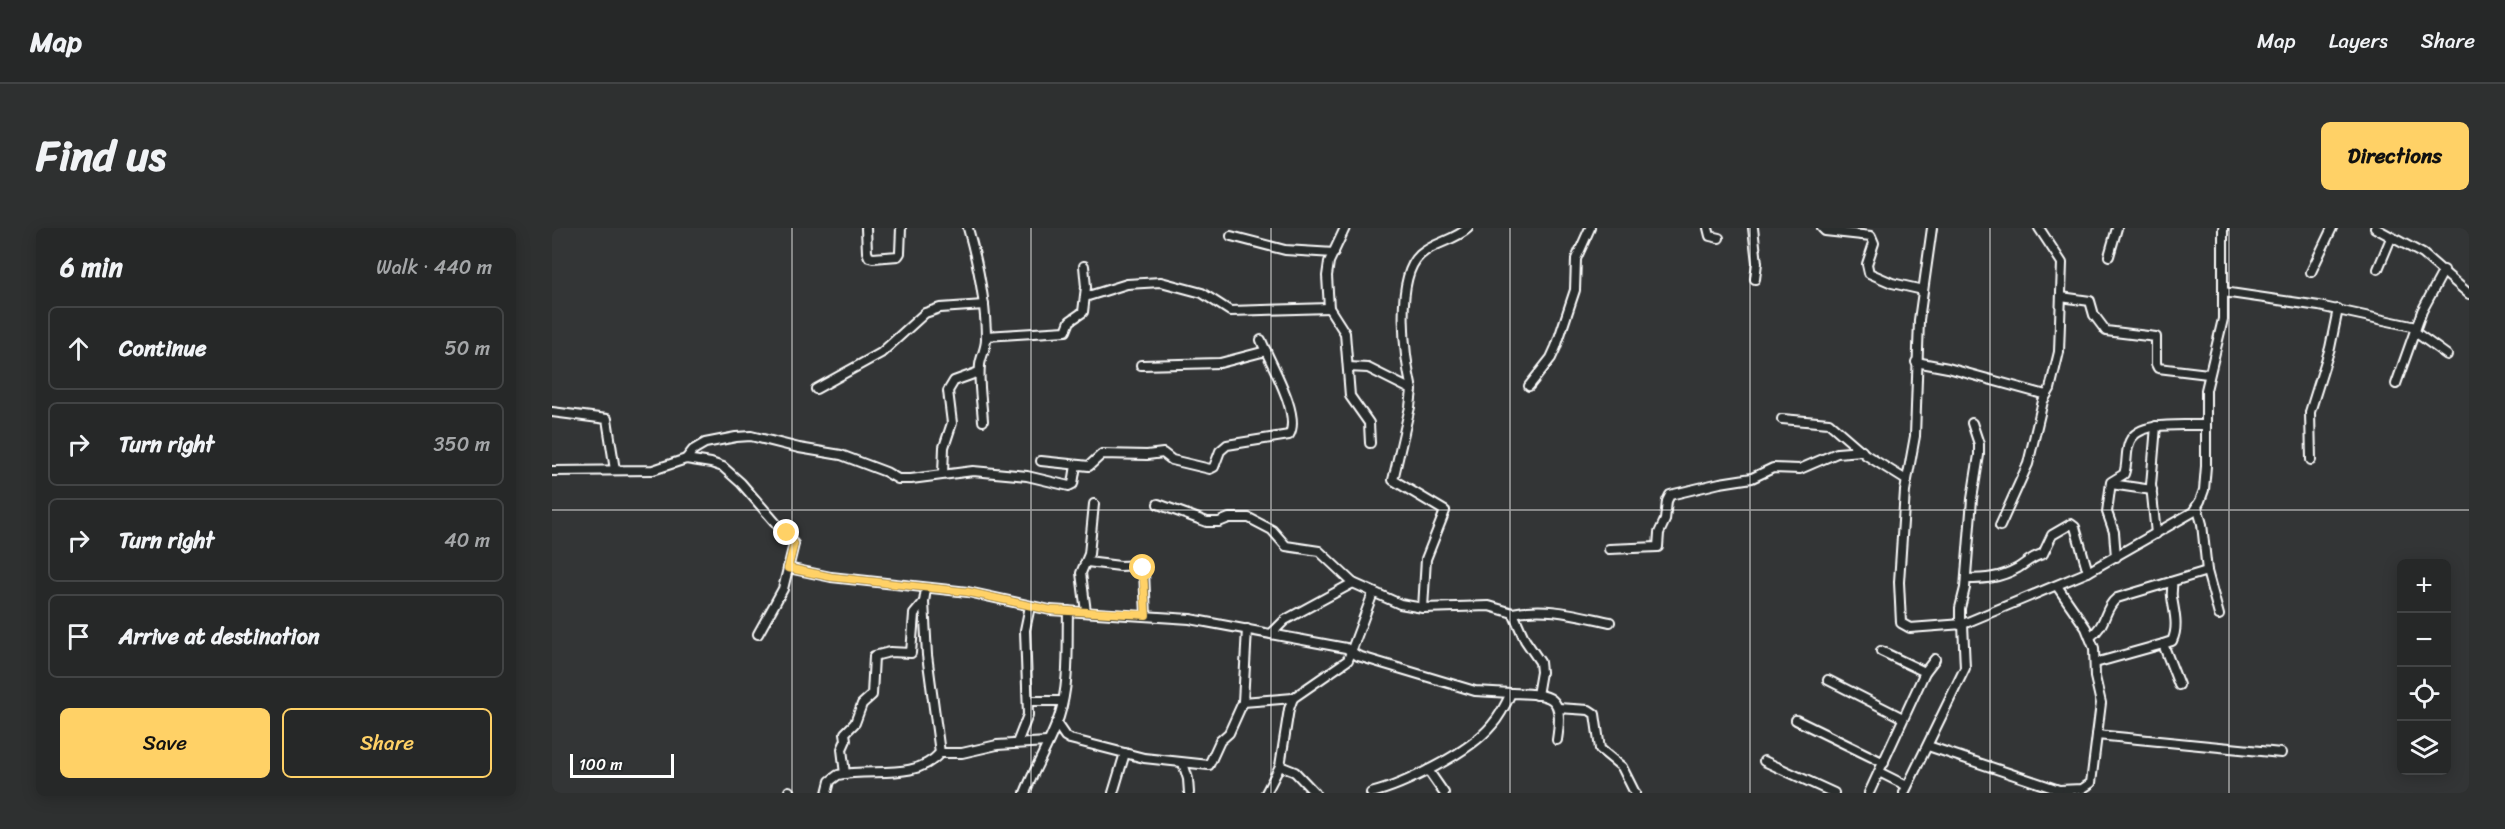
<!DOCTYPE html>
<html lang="en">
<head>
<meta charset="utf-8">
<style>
  :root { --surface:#262828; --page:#2e3030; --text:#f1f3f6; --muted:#a4a6a8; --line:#424445; --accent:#ffd166 }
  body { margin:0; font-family:Sriracha,sans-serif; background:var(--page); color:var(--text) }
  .controls { position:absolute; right:18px; bottom:18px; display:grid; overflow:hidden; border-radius:9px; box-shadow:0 3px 15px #0003 }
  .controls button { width:54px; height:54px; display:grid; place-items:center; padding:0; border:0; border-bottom:2px solid var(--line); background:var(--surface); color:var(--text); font:30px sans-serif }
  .scale { position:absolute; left:18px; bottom:15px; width:104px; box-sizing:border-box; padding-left:6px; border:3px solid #fff; border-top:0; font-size:16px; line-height:21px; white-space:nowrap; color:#fff; -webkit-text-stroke:4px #2a2d2e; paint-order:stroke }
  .stop { position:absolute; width:18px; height:18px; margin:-14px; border:4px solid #ffd166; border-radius:50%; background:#fff }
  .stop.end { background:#ffd166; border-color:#fff; box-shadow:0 2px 6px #0008 }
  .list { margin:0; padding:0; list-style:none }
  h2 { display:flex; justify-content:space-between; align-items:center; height:78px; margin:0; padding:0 24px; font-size:26px }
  h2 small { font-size:20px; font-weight:400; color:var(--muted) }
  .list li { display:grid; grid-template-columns:39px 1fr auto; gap:18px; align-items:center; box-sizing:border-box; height:84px; margin:0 12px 12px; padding:0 12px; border:2px solid var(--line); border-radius:9px }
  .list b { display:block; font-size:22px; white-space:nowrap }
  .list em { font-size:20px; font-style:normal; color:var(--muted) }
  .actions { display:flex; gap:12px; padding:18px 24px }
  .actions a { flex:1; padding:14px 0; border:2px solid var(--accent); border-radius:9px; text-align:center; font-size:21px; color:var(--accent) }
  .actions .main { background:var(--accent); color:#111 }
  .icon { flex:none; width:33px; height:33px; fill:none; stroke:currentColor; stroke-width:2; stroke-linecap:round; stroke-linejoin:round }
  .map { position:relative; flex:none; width:1917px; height:565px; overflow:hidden; border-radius:9px }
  header { display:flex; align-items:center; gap:36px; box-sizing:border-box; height:84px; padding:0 30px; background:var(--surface); border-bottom:2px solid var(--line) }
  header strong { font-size:28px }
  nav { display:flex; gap:33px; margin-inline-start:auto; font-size:21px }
  .intro { display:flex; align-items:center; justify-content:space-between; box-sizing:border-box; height:144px; padding:0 36px }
  h1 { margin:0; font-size:42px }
  .button { padding:15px 27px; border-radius:9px; background:var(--accent); color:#111; font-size:21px; font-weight:700 }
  main { display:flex; gap:36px; padding:0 36px }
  aside { flex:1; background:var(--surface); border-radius:9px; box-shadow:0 3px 15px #0003 }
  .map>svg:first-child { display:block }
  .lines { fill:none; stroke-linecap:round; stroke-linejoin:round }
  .street-casing { stroke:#fff; stroke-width:12 }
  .street { stroke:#2a2d2e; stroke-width:8 }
  .route { stroke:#ffd166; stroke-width:8 }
  .grid { fill:none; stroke:#fff; stroke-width:1.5; stroke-opacity:0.55 }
</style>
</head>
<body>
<header>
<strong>Map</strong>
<nav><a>Map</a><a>Layers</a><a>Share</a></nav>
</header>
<div class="intro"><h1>Find us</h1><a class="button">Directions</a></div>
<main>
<aside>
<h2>6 min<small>Walk · 440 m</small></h2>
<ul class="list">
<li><svg class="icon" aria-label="ahead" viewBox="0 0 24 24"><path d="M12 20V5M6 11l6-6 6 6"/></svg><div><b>Continue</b></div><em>50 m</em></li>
<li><svg class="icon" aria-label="right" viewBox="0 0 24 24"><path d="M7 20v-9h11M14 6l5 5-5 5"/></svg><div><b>Turn right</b></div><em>350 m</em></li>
<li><svg class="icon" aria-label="right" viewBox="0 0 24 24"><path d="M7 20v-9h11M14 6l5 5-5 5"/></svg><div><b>Turn right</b></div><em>40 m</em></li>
<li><svg class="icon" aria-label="arrive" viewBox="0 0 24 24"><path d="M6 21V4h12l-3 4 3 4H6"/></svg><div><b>Arrive at destination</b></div></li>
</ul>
<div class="actions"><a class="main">Save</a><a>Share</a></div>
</aside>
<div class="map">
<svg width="1917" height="565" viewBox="0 0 1917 565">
  <rect width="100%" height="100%" fill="#333536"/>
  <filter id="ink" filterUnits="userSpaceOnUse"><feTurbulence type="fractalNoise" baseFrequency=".0167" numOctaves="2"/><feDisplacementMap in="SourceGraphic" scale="12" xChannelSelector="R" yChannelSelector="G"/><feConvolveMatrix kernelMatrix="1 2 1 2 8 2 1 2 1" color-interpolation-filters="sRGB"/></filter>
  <g filter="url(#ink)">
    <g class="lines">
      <!-- street casing -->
      <g class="street-casing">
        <g id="street">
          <path d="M314,0L315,24L317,29L321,30L346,28L348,25L349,0"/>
          <path d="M416,0C426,36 434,74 434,111C434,121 429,128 428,137C426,156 430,175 431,193"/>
          <path d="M793,0L777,34L775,48L777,80L793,105L798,168L817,195L818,215"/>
          <path d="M1156,0L1158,8L1167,10"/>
          <path d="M1201,0L1205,35L1203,51"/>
          <path d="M1270,0L1273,3L1319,8L1322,15L1315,36L1317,45L1340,55L1371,62"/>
          <path d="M1380,0L1367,92L1363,208L1353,263L1347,354L1349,395L1358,400L1411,396"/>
          <path d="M1823,0L1871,26L1917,66"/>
          <path d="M679,8L733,22L782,25"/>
          <path d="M1557,28L1565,0"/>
          <path d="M1826,41L1839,10"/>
          <path d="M1759,44L1780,0"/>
          <path d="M1671,64L1767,78L1864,99"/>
          <path d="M533,69L575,56L609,54L650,65L678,83L777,80"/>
          <path d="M1509,69L1538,73L1542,87L1554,103L1604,109V136L1606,140L1656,146"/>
          <path d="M1863,104L1895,127"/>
          <path d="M434,108L514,103L518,93L531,84L534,59L532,38"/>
          <path d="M1364,134L1396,140L1494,167"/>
          <path d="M589,137L668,135L714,123"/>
          <path d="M796,139L816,140L860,162L858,179L841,252L893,283L874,331L871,380"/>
          <path d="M1844,156L1870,83L1892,42"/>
          <path d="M977,158L999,130L1004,119L1023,62L1024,31L1038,0"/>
          <path d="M264,161L329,125L373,85L388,80L432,77"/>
          <path d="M860,162C853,131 842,51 868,27C882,14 902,13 916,0"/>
          <path d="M0,184L55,191L63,242"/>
          <path d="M1230,191L1277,195L1314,227L1354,252"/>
          <path d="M134,231L141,222L153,215L184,209L199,208L247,220L289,227L334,244L346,251H359L421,243L475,248L517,258L521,256L524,237"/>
          <path d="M1759,232L1758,184L1778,120L1786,81"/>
          <path d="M489,233L537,238L550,226L595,227L611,225L620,232L658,241L662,239L668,223L675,217L737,207C750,187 717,133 709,112"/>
          <path d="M0,243L101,242L134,231L159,235L171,239L189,255L242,316L231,361L206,406"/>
          <path d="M391,246L392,219L400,195L396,163L402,153L427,144"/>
          <path d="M1559,256L1600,262"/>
          <path d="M606,276L655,294H667L677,290H697L720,302L734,318L767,323L801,355L848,376L871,380L937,378L961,385L973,412L988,434L989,444L985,467"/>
          <path d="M1645,278L1650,296L1655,343L1667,387"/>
          <path d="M1448,298L1476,236L1491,173L1498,161L1507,124L1510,35L1487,0"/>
          <path d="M1604,306L1599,257L1604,198"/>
          <path d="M1057,321L1106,319L1107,305L1113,292L1115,273L1118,267L1168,255L1200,250L1221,240L1248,241L1285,225L1310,223"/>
          <path d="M1564,329L1562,304L1555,284L1559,254L1572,246C1576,235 1573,223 1578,213C1587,192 1635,198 1654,197"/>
          <path d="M535,334L568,338L589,337L592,344L594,388"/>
          <path d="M236,340L279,349L416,364L498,382L638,391L794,420L806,428L923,463L959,465"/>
          <path d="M1414,351C1433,351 1448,350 1466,340C1474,335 1481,328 1491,326L1500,307L1519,296L1523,299L1536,344"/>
          <path d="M1505,358L1534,400L1542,420L1543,449L1549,475L1539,555L1530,561L1507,562"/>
          <path d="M374,361L372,374L375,427L388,525H410L445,517L495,514"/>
          <path d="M534,384L529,345L537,326L542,276"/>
          <path d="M961,385C995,378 1024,387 1058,394"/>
          <path d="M1408,397V380L1413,360L1420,271L1427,227V216L1420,195"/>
          <path d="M719,406L733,392L801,355"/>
          <path d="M1538,409C1556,396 1551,381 1565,370L1655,343"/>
          <path d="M1611,416L1620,413C1627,399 1622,384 1620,369C1619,364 1621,360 1620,355"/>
          <path d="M1329,423L1373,444"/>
          <path d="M1543,435L1611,416L1627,457"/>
          <path d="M1276,452L1351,490"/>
          <path d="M476,473H510"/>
          <path d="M691,474L741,470"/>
          <path d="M1006,480L1037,482L1043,486L1048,521L1070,539L1083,565"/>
          <path d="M1244,492L1332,535"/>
          <path d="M504,495L513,508L518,511L592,530L657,537L668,513L677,505L691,474L695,401"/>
          <path d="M1545,507L1729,525"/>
          <path d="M465,515L476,487L473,402L478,378"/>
          <path d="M1376,518L1507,562L1506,565"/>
          <path d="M1212,533L1282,565"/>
          <path d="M631,535L636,551L637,565"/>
          <path d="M728,538L743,544L763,565"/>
          <path d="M876,542L892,565"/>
          <path d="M1327,544L1355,558"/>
          <path d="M293,546L290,521L294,512L293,505L303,495L310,476L320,467L322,428L338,424L359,425L362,386L372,374"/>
          <path d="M237,565V563"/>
          <path d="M275,565L278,553L286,547C319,539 362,554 388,525"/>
          <path d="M473,565C483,539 498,515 507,489C518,455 515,419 516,383"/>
          <path d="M561,565L573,525"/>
          <path d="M714,565L728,538L737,481L741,470L796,432L821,365"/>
          <path d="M819,565C852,557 918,524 940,497C948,488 954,476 959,465C1001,466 1012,467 1005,512"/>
          <path d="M1317,565L1373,444L1383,431"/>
          <path d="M1352,565L1413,440L1411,396L1536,344L1641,284L1648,273L1652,262L1654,238V162L1671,91V0"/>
        </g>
      </g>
      <!-- street -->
      <use href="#street" class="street"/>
    </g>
  </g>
  <g class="lines" filter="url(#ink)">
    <!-- route -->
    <path class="route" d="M235,305L242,316L236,340L279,349L416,364L498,382L594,387L591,340"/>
  </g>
  <!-- grid -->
  <path class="grid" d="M240,0V565M479,0V565M719,0V565M958,0V565M1198,0V565M1438,0V565M1677,0V565M0,282H1917"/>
</svg>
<div class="controls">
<button>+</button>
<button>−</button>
<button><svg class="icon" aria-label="locate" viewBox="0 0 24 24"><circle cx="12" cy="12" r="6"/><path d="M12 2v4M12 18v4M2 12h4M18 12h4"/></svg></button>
<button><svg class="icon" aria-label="layers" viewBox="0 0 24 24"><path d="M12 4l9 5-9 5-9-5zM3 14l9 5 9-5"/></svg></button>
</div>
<div class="scale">100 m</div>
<div class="stop" style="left:591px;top:340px"></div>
<div class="stop end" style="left:235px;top:305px"></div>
</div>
</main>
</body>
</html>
